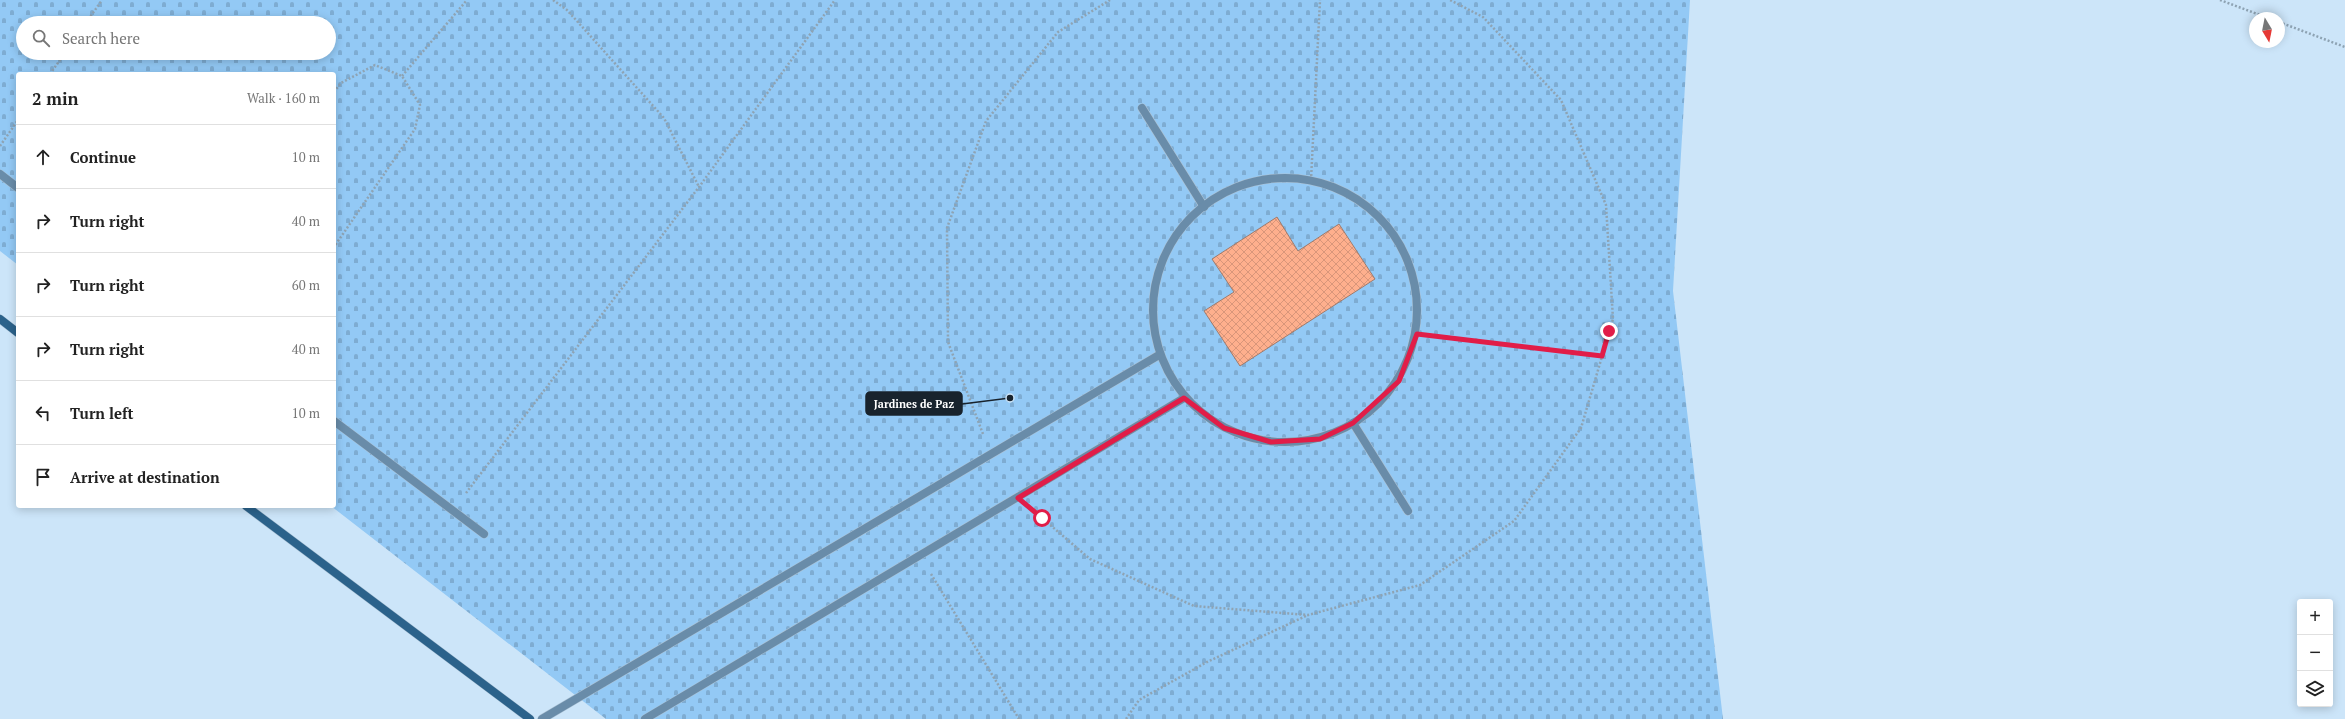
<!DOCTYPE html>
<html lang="en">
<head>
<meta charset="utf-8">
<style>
  :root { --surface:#fff; --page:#f2f2f2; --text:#222; --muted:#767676; --line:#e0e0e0 }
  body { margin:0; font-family:"PT Serif",serif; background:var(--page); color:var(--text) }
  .controls { position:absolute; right:12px; bottom:12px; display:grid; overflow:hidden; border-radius:4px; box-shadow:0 2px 10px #0003 }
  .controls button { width:36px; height:36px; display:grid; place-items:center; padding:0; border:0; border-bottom:1px solid var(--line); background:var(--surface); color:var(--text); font:20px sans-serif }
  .compass { position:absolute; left:2249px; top:12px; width:36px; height:36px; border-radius:50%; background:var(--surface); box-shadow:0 2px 10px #0003; rotate:170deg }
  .stop { position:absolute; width:12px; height:12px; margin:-9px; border:3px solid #e11d48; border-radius:50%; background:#fff }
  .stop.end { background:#e11d48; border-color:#fff; box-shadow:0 1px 4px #0008 }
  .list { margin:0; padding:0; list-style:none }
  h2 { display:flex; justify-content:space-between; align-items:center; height:52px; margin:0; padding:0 16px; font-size:17px }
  h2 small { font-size:13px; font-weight:400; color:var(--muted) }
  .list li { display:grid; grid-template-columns:26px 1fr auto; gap:12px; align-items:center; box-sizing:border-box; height:64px; padding:0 16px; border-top:1px solid var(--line) }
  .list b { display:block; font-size:15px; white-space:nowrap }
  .list em { font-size:13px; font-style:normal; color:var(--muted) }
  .icon { flex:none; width:22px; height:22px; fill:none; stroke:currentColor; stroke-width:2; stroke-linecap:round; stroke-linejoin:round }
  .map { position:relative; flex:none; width:2345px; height:719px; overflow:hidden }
  .search { position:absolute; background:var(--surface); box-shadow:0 2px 10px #0003; left:16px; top:16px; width:320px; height:44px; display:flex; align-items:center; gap:10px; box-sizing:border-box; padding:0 14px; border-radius:22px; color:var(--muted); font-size:15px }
  .panel { position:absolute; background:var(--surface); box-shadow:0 2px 10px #0003; left:16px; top:72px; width:320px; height:436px; border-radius:4px }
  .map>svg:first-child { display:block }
  .cemetery { fill:url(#cemetery-stones); fill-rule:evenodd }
  .building { fill:url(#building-cross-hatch); stroke:#9d7b6d }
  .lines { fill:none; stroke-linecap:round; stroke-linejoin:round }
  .service-casing { stroke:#acc2d4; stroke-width:9 }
  .secondary-casing { stroke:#acc2d4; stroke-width:9 }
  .path { stroke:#8ea3b3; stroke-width:2.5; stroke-dasharray:2 2; stroke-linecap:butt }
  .service { stroke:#698ca9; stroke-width:8 }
  .secondary { stroke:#2b628b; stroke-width:8 }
  .route { stroke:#e11d48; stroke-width:5 }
  .leader { fill:none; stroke:#18232d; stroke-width:1.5 }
  .callout-dot { fill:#18232d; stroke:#cce5f9; stroke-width:1.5 }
  .callout { fill:#18232d; stroke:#18232d; stroke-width:1.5 }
  .callout-label { font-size:11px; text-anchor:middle; font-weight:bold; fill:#fff }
</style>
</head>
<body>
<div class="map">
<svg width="2345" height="719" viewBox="0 0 2345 719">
  <defs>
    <pattern id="cemetery-stones" width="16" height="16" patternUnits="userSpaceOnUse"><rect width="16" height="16" fill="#93c9f5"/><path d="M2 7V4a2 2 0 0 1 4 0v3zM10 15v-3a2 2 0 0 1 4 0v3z" fill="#7eacd2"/></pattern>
    <pattern id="building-cross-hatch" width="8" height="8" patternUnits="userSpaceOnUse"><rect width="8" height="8" fill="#feaf8d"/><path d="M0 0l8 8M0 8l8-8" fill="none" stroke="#d9967a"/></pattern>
  </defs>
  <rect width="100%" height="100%" fill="#cce5f9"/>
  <!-- cemetery -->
  <path class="cemetery" d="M0,0H1690L1673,291L1723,719H606L331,506H334V74H18V265L0,251ZM23,23H329V53H23Z"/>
  <!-- building -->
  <path class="building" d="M1277,217L1298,251L1339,224L1375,279L1240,366L1204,311L1234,292L1212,259Z"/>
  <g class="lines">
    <!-- service casing -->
    <g class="service-casing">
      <g id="service">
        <path d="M1142,108L1204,207"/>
        <path d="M0,174L18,188"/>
        <circle cx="1285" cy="310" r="132"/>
        <path d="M334,421L484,534"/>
        <path d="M1353,423L1408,511"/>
        <path d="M542,719L1159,355"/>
        <path d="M645,719L1184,398"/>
      </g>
    </g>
    <!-- secondary casing -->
    <g class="secondary-casing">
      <g id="secondary">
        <path d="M0,319L18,333"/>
        <path d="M246,506L530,719"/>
      </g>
    </g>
    <!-- path -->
    <g class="path">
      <path d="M553,0L567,10L664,118L699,187"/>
      <path d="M2220,0L2268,18"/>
      <path d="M2279,22L2345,47"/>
      <path d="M86,23L102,0"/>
      <path d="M50,74L65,53"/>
      <path d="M402,76L467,0"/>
      <path d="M334,92L341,83L375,65L402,76L420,105L415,129L334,247"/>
      <path d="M0,146L18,120"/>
      <path d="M1311,180L1320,0"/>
      <path d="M1417,334L1602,356"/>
      <path d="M983,434L948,342L947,228L986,121L1058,32L1110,0"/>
      <path d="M466,493L699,187L835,0"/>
      <path d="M1035,512L1090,559L1194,606L1308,615L1420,585L1514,521L1581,428L1613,319L1606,205L1561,100L1483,17L1450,0"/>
      <path d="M931,574L1019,719"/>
      <path d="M1126,719L1139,700L1207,662L1308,615"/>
    </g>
    <!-- service -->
    <use href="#service" class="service"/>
    <!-- secondary -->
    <use href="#secondary" class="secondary"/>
  </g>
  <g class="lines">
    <!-- route -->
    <path class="route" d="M1042,518L1018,498L1184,398L1224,428L1271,442L1320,439L1353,423L1399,381L1417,334L1602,356L1609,331"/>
  </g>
  <!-- callouts -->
  <path class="leader" d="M1010 398L962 404"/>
  <circle class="callout-dot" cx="1010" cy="398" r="4"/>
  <rect class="callout" x="866" y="392" width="96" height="23" rx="4"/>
  <g class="callout-label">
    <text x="914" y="408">Jardines de Paz</text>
  </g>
</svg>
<div class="controls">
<button>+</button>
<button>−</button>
<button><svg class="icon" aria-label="layers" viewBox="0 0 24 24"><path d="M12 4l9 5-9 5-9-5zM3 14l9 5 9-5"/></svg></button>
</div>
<svg class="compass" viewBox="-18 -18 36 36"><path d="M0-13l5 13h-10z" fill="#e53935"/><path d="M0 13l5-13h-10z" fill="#767676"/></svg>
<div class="stop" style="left:1042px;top:518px"></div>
<div class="stop end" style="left:1609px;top:331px"></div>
<div class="search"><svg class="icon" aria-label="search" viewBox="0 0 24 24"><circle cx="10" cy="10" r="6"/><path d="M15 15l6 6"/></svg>Search here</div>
<section class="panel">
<h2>2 min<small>Walk · 160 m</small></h2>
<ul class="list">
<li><svg class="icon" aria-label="ahead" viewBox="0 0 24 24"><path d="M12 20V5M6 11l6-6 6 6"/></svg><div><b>Continue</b></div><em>10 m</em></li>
<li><svg class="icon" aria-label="right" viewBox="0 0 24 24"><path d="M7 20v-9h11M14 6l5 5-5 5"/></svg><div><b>Turn right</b></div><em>40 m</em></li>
<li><svg class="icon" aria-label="right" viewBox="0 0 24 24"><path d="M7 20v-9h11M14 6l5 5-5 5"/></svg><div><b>Turn right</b></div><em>60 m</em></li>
<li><svg class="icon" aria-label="right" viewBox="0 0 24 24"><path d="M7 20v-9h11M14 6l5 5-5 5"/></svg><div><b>Turn right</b></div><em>40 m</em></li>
<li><svg class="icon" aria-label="left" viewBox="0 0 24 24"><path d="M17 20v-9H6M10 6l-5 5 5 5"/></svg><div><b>Turn left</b></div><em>10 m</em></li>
<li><svg class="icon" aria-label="arrive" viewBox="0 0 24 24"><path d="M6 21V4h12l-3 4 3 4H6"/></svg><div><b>Arrive at destination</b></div></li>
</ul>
</section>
</div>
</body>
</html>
